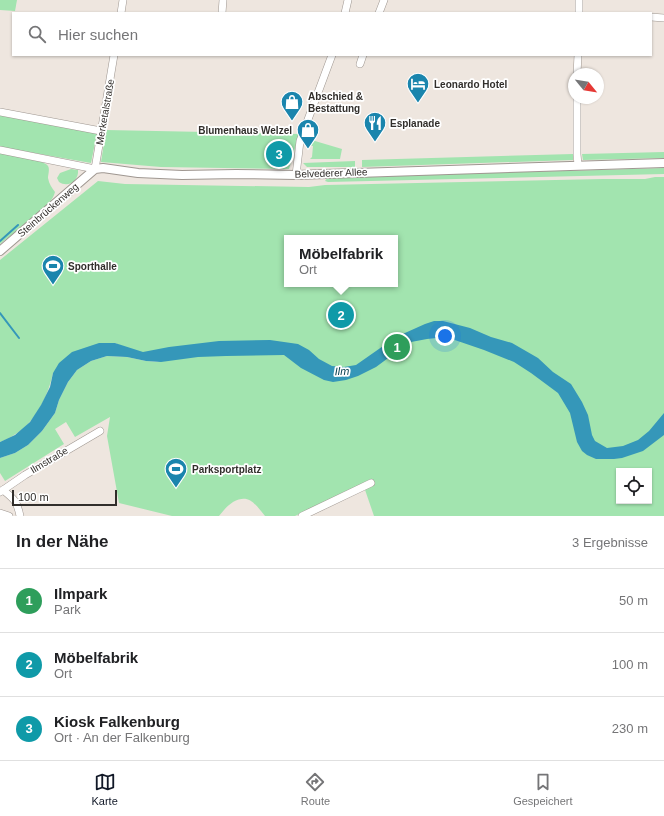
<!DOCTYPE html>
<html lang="de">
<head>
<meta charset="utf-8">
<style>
  :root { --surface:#fff; --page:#f2f2f2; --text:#202124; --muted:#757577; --line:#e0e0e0; --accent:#111827 }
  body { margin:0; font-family:Helvetica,sans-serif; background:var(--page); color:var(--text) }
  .controls { position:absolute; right:12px; bottom:12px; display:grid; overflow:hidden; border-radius:0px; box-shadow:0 1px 3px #0004 }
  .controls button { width:36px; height:36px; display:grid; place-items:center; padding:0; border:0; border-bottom:1px solid var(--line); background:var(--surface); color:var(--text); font:20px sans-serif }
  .compass { position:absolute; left:568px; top:68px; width:36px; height:36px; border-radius:50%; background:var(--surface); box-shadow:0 1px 3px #0004; rotate:120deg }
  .scale { position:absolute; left:12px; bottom:10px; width:105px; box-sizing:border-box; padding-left:4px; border:2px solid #312e2b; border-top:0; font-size:11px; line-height:14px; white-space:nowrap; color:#312e2b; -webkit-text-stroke:3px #fff; paint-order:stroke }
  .you { position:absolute; left:445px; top:336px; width:14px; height:14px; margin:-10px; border:3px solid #fff; border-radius:50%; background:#1a73e8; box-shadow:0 0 0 6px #1a73e833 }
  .badge { display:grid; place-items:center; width:26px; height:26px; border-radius:50%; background:var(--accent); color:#fff; font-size:13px; font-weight:700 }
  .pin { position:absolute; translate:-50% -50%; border:2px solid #fff; box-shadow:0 1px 4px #0006 }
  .popup { position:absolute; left:284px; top:235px; width:114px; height:52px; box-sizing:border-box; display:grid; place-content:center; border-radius:0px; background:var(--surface); filter:drop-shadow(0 1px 3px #0005); font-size:13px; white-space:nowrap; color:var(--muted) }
  .popup b { font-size:15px; color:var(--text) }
  .popup::after { content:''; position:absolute; left:50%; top:100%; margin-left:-8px; border:8px solid transparent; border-top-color:var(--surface) }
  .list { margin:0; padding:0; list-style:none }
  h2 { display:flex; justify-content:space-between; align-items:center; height:52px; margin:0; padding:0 16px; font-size:17px }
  h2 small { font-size:13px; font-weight:400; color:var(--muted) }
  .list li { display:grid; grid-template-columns:26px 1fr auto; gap:12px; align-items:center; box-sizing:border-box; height:64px; padding:0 16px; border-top:1px solid var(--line) }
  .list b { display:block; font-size:15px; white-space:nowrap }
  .list p { margin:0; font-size:13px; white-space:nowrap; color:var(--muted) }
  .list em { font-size:13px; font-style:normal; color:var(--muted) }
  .icon { flex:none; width:22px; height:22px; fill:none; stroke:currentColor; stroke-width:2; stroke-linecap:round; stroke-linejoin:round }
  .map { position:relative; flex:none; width:664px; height:516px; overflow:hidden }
  .search { position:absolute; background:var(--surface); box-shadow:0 1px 3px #0004; left:12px; right:12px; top:12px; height:44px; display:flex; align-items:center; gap:10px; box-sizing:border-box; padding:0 14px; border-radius:0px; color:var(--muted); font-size:15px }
  .sheet { height:244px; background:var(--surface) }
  nav { display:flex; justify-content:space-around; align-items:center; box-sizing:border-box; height:56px; border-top:1px solid var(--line); background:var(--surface); font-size:11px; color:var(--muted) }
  nav a { display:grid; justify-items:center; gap:2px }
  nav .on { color:var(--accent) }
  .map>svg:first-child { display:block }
  .green { fill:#a2e4af; fill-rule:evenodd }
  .water { fill:#3597b9 }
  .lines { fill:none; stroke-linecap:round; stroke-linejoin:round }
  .stream { stroke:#3597b9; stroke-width:2 }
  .minor-casing { stroke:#9f9791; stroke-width:8 }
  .tertiary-casing { stroke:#9f9791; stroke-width:10 }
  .minor { stroke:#fff; stroke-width:7 }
  .tertiary { stroke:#fff; stroke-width:8 }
  .labels { text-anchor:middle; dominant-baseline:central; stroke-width:3.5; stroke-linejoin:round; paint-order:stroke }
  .poi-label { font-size:10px; font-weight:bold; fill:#312e2b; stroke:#fff; text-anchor:start }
  .street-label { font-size:10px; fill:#312e2b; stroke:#fff }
  .water-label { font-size:11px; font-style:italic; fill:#003b4d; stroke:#fff }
</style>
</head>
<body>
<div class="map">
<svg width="664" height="516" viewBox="0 0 664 516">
  <rect width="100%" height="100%" fill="#eee6df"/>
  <!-- green -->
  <g class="green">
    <path d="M0,0H17L15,11L0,10Z"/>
    <path d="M0,115L97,133L91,163L0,147Z"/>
    <path d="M106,130L299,134L289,169L161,167L101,162Z"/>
    <path d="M304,141H315L342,149L340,159H310L312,157L313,146L304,145Z"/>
    <path d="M0,150C8,152 45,160 48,166C50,169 48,175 48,178C49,184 52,188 55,192C52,208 13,233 0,244Z"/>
    <path d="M664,152V158L583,160L582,154Z"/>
    <path d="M573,154V160L362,167V160Z"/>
    <path d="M355,161V167H307L303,163Z"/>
    <path d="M664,168V174L328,182L325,181L328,177L361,175L565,171Z"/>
    <path d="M71,169L78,170C79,181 68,188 59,182L57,178L60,173Z"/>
    <path d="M655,177H664V516H374L363,484L295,516H265C255,504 249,493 233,502C227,506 224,510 219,516H172L119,503L107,436L110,417L75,437L66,422L55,429L64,444L40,459L5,481L0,473V458L15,453L28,445L42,431L55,413L59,400L68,382L77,370L91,361L107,356L127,357L146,361L160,362L115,343L53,373C48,396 35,423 14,435C10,438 5,440 0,442V260L98,181L125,184L309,187L325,185L603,179H645ZM287,238H395V284H287ZM619,471H649V501H619Z"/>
  </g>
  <!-- water -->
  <path class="water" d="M434,321H443L470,328L491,337L512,343L538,358L553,372L571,384L582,402L588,415L592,435L595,441L607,448L623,446L638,440L649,431L664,413V435L643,451L622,458L614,459H596L587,455L582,451L577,442L570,413L558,393L531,373L514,362L484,350L446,337L427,339L411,342L399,350L376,367L358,376L346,380L333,382L324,380L301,368L284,355L226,356L198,357L161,362L146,361L127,357L107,356L91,361L77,370L68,382L59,400L55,413L42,431L28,445L15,453L0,458V442L15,435L30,422L41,405L50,387L53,373L59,363L72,352L99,343H115L143,352L169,347L219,341L270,340L298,344L309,350L319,359L332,366L344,367L356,365L396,337L425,324Z"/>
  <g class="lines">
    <!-- stream -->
    <g class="stream">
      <path d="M0,241L18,225"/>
      <path d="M0,313L19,338"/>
    </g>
    <!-- minor casing -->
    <g class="minor-casing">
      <g id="minor">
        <path d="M121,13L123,0"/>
        <path d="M222,13L223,0"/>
        <path d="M345,13L348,0"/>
        <path d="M379,13L384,0"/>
        <path d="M579,13V0"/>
        <path d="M651,17L664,18"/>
        <path d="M360,64L363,55"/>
        <path d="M577,74L578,55"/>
        <path d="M577,98V154L578,165"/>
        <path d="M0,112L101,131"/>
        <path d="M0,150L95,169L114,55"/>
        <path d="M296,175L300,141L332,55"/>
        <path d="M3,490C14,499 17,501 20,516"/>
        <path d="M0,492L25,475L100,431"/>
        <path d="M0,513L9,516"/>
        <path d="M302,516L371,483"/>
      </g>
    </g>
    <!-- tertiary casing -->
    <g class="tertiary-casing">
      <path id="tertiary" d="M0,251L95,169L103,168L138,173L182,175L236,174L296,175L664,163"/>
    </g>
    <!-- minor -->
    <use href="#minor" class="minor"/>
    <!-- tertiary -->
    <use href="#tertiary" class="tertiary"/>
  </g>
  <!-- icons -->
  <defs>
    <g id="hotel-pin" transform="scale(1.15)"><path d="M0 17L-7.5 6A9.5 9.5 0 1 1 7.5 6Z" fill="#1a85ad" stroke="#fff"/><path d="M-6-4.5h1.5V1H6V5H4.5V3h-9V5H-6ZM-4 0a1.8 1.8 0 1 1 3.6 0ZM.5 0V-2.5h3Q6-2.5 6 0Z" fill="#fff"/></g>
    <g id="shop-pin" transform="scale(1.15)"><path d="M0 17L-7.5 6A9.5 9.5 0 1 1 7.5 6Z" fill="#1a85ad" stroke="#fff"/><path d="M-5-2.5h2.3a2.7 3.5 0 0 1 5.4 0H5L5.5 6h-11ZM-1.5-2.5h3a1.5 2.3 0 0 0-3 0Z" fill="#fff"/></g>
    <g id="restaurant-pin" transform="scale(1.15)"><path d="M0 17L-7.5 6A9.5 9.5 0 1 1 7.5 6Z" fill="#1a85ad" stroke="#fff"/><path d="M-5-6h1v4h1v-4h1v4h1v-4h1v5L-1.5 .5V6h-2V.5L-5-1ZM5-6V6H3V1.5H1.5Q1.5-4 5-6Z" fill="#fff"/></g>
    <g id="stadium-pin" transform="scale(1.15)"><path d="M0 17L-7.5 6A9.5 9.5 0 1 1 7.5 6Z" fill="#1a85ad" stroke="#fff"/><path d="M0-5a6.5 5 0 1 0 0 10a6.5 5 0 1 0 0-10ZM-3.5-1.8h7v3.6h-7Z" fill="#fff"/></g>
  </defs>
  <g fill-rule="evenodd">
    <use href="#hotel-pin" x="418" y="84"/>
    <use href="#shop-pin" x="292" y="102"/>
    <use href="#restaurant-pin" x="375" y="123"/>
    <use href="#shop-pin" x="308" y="130"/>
    <use href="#stadium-pin" x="53" y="266"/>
    <use href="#stadium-pin" x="176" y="469"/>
  </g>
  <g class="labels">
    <!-- poi labels -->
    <g class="poi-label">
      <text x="434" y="84">Leonardo Hotel</text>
      <text x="308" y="96">Abschied &amp;<tspan x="308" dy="12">Bestattung</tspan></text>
      <text x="390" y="123">Esplanade</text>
      <text x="292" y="130" text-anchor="end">Blumenhaus Welzel</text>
      <text x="68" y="266">Sporthalle</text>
      <text x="192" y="469">Parksportplatz</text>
    </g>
    <!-- street labels -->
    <g class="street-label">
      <text transform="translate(105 112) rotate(-80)">Merketalstraße</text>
      <text transform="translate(331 173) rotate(-2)">Belvederer Allee</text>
      <text transform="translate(48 210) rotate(-41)">Steinbrückenweg</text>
      <text transform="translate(49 460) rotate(-31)">Ilmstraße</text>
    </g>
    <!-- water labels -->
    <g class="water-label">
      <text transform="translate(342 371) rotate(-1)">Ilm</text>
    </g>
  </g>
</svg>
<div class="controls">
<button><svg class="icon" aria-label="locate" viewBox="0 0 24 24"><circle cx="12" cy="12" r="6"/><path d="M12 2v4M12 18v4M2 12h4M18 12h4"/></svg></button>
</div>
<svg class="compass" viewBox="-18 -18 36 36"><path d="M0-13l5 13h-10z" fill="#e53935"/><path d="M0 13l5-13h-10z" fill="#757577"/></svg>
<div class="scale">100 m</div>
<div class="you"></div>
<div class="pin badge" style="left:397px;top:347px;background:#2e9e5b">1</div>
<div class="pin badge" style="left:341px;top:315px;background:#0f9aa8">2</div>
<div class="popup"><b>Möbelfabrik</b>Ort</div>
<div class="pin badge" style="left:279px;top:154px;background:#0f9aa8">3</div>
<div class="search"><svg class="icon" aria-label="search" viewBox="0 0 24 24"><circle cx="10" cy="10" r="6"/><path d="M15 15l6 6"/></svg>Hier suchen</div>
</div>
<section class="sheet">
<h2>In der Nähe<small>3 Ergebnisse</small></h2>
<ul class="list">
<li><span class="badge" style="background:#2e9e5b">1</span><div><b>Ilmpark</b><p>Park</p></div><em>50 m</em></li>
<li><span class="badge" style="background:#0f9aa8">2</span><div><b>Möbelfabrik</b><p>Ort</p></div><em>100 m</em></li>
<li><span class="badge" style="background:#0f9aa8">3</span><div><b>Kiosk Falkenburg</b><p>Ort · An der Falkenburg</p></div><em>230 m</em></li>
</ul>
</section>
<nav>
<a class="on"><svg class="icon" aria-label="map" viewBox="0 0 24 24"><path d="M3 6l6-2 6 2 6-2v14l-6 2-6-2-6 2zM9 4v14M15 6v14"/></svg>Karte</a>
<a><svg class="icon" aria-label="directions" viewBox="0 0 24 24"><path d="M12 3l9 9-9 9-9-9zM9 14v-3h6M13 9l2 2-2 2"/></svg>Route</a>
<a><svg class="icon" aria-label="saved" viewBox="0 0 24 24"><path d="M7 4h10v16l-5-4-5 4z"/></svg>Gespeichert</a>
</nav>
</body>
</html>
